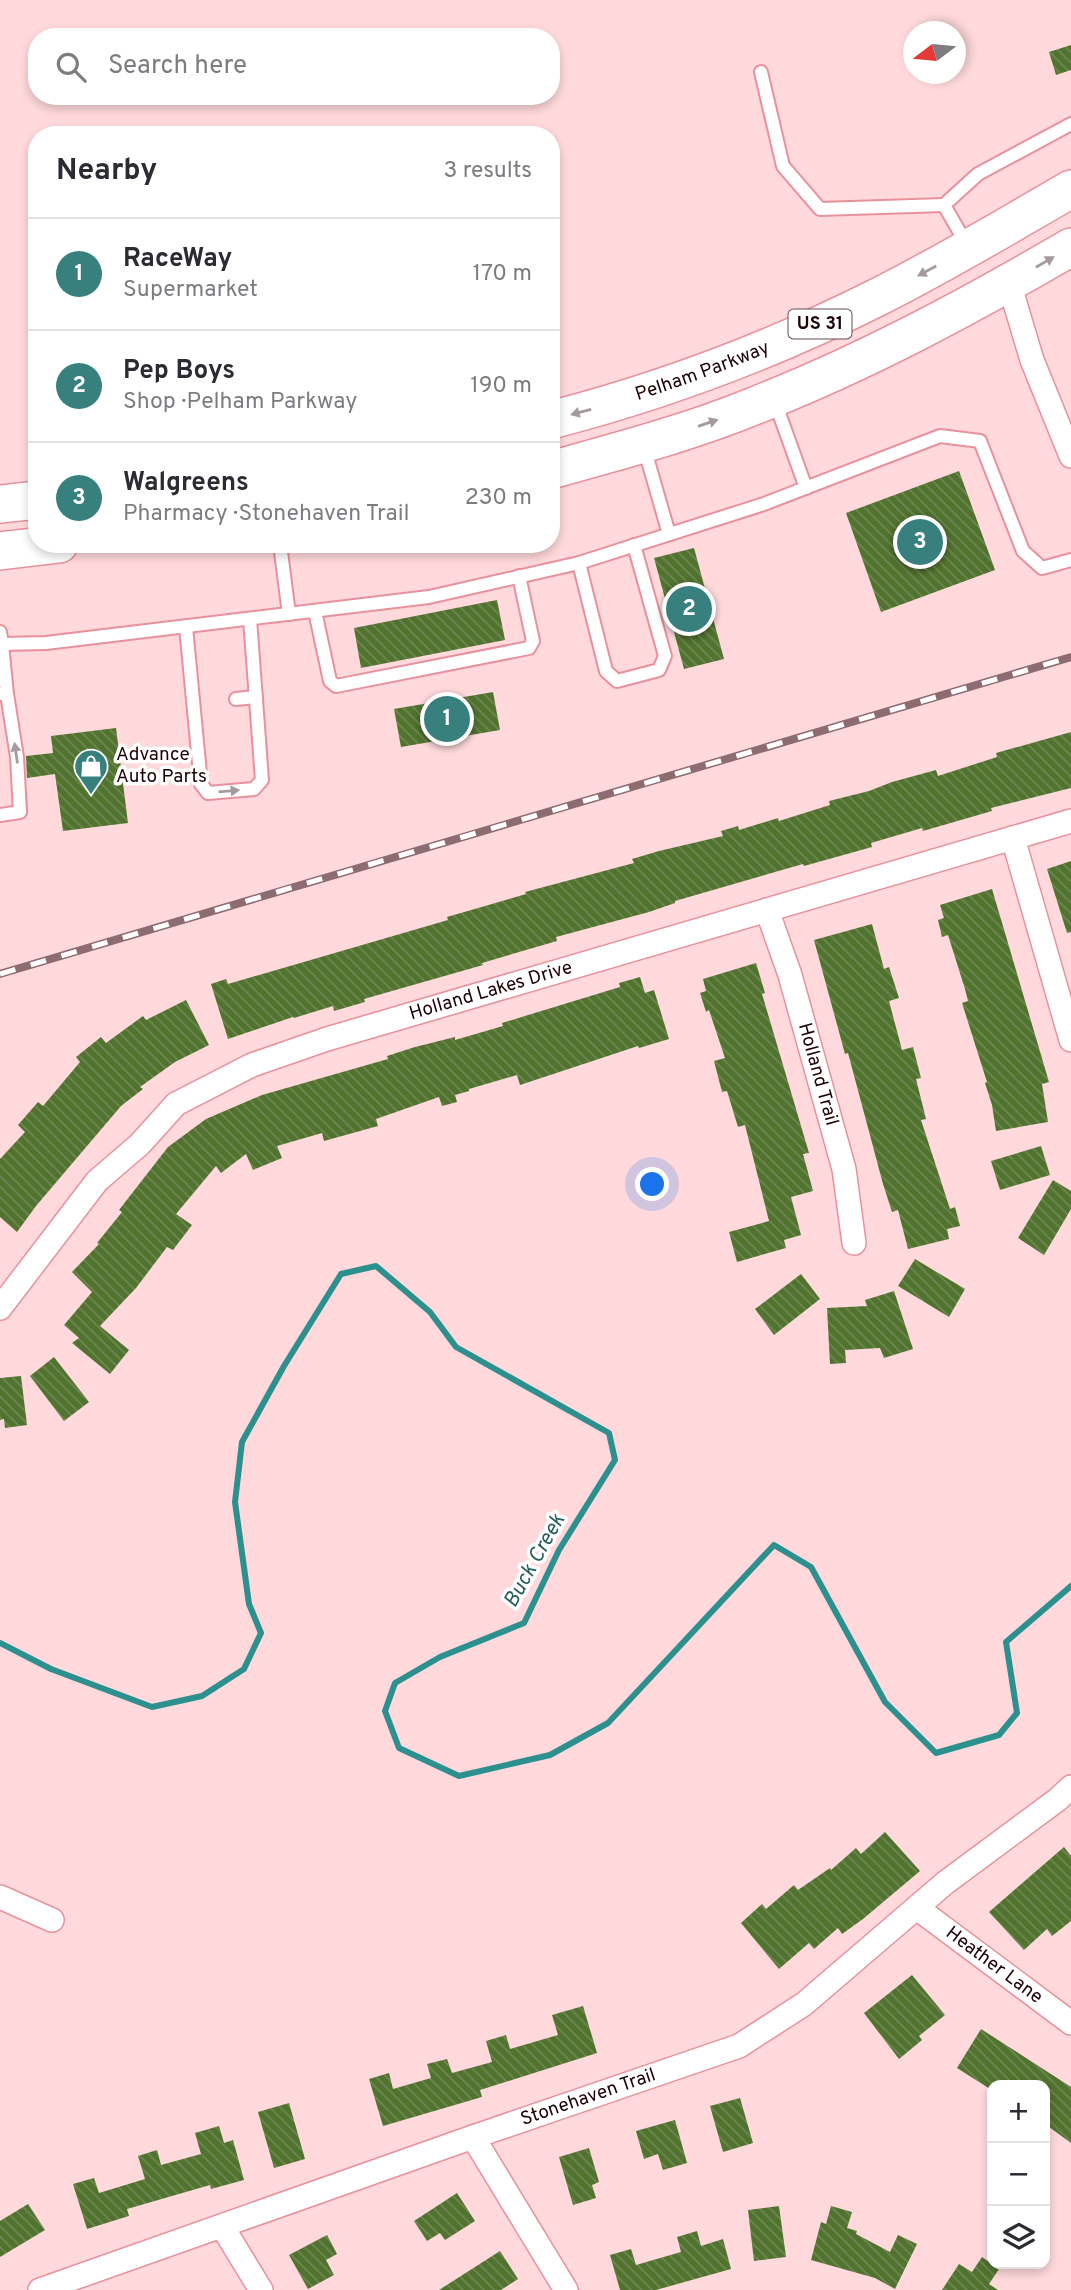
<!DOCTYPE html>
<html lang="en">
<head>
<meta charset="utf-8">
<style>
  :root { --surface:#fff; --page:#f7f7f7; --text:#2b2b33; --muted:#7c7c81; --line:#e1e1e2; --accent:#37807d }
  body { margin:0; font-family:Overpass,sans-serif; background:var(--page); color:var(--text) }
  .controls { position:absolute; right:21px; bottom:21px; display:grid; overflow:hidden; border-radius:14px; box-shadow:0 4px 10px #0003 }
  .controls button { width:63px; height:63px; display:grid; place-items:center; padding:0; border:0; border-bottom:2px solid var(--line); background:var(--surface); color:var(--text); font:35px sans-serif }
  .compass { position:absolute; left:903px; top:21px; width:63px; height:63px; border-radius:50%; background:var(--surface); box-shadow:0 4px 10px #0003; rotate:254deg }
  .you { position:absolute; left:653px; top:1185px; width:24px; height:24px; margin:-18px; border:5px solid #fff; border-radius:50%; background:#1a73e8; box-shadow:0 0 0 10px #1a73e833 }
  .badge { display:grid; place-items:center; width:46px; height:46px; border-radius:50%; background:var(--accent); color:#fff; font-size:23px; font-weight:700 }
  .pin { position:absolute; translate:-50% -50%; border:4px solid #fff; box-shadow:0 2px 7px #0006 }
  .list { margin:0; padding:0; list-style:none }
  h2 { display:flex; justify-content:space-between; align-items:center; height:91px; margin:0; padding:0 28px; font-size:30px }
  h2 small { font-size:23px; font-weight:400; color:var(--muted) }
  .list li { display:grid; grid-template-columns:46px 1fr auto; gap:21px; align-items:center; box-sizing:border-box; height:112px; padding:0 28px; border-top:2px solid var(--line) }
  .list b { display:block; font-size:26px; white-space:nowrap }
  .list p { margin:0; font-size:23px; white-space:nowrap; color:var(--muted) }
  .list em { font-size:23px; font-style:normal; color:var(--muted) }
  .icon { flex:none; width:38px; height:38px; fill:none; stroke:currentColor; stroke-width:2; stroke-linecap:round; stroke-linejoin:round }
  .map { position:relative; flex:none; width:1071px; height:2290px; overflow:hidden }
  .search { position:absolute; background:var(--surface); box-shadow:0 4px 10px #0003; left:28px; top:28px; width:532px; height:77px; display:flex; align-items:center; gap:18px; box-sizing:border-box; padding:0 24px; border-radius:28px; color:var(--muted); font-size:26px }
  .panel { position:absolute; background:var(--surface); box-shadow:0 4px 10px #0003; left:28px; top:126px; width:532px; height:427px; border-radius:28px }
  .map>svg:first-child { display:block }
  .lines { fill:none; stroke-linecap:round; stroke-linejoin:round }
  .stream { stroke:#2b908e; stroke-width:6 }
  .building { fill:url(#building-back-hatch) }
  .lane-casing { stroke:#e8919c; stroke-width:16 }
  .street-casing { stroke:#e8919c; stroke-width:26 }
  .primary-casing { stroke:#e8919c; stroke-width:40 }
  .lane { stroke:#fff; stroke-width:12 }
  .street { stroke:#fff; stroke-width:23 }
  .primary { stroke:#fff; stroke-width:37 }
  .rail-casing { stroke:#8c6c70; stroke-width:8 }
  .rail { stroke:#fff; stroke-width:5; stroke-dasharray:16; stroke-linecap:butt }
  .oneway { fill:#a59a9c }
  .labels { text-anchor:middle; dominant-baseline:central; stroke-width:7; stroke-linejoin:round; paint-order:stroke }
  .shield { fill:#fff; stroke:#624e51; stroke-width:2 }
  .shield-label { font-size:18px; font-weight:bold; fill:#1e0207 }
  .street-label { font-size:19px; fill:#1e0207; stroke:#fff }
  .poi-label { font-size:19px; fill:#1e0207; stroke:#fff; text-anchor:start }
  .water-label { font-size:21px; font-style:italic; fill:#235f5d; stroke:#fff }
</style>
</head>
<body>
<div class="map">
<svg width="1071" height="2290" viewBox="0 0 1071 2290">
  <defs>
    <pattern id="building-back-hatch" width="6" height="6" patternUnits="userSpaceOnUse" patternTransform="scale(1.75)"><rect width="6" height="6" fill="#50732d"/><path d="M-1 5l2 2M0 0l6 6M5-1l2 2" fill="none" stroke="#708656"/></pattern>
  </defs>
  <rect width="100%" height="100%" fill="#ffd9dc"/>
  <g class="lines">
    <!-- stream -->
    <path class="stream" d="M0,1643L51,1669L152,1707L202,1696L244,1669L261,1633L249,1604L235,1502L242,1442L284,1366L341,1274L376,1266L430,1312L456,1347L609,1433L615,1460L559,1550L524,1623L440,1657L395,1683L385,1711L399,1748L459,1776L550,1755L608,1723L774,1545L811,1567L885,1702L936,1753L999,1735L1017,1713L1006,1642L1071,1586"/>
  </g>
  <!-- building -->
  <g class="building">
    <path d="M1071,45V70L1056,75L1049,52Z"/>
    <path d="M959,471L995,570L881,612L846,513Z"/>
    <path d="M694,548L724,659L684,669L654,558Z"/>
    <path d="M497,600L505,640L361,668L354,628Z"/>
    <path d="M493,692L500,730L401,747L394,709Z"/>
    <path d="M116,728L128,823L63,831L55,774L27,778L26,756L53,753L51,736Z"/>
    <path d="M1071,732V788L991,808L992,811L923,831L922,828L871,843L872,847L804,866L803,864L675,901V903L649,912L556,937L557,941L482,963L483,965L364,999L365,1002L334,1011L333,1006L294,1018L293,1017L228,1039L211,984L226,979L228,984L448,920L447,917L526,894L525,892L634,863L632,859L659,851L723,836L721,831L738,826L739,830L778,818L779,821L830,805L829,801L869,791L892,782L936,770L938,776L997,757L996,753Z"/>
    <path d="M1071,861V932L1067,933L1047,869Z"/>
    <path d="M992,889L1049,1082L1042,1084L1048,1122L996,1131L992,1105L985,1083L987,1082L962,1003L968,1001L965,989L948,935L942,937L938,920L944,918L940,905Z"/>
    <path d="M872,924L884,969L889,967L899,998L889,1001L902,1050L913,1047L921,1078L916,1079L926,1119L921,1120L950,1209L955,1207L960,1226L947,1229L949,1239L908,1249L898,1210L892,1212L883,1184L848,1053L845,1054L814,940Z"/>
    <path d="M756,963L765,993L762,994L809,1153L803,1154L813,1191L791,1197L801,1235L784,1240L786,1248L737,1262L729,1232L769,1221L745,1125L738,1127L727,1091L722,1092L714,1061L725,1058L709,1010L706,1012L700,993L706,991L703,979Z"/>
    <path d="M640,977L645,993L654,990L669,1039L639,1048L638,1046L520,1085L517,1075L469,1089V1091L455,1095L457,1102L442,1106L439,1097L376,1119L378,1126L324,1141L322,1133L277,1146L282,1158L253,1170L246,1154L221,1173L216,1166L176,1214L192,1225L173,1250L167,1247L136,1288L100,1326L129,1350L110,1374L72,1343L79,1338L64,1325L92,1292L72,1272L99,1244L97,1243L122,1212L119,1210L168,1147L206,1119L262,1095L388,1059L387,1056L415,1047L455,1037V1040L503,1026L502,1023L620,987L619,983Z"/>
    <path d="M186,1000L209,1045L175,1062L140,1087L143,1089L121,1106L36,1206L17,1232L0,1217V1159L25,1132L18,1125L38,1102L43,1106L80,1062L76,1057L101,1037L106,1043L143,1016L146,1020Z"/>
    <path d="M1041,1146L1050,1175L1000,1190L991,1161Z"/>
    <path d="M1053,1180L1071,1191V1209L1044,1255L1018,1238Z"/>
    <path d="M915,1259L965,1289L949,1317L898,1286Z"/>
    <path d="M801,1274L820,1299L774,1335L755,1309Z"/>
    <path d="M894,1291L913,1349L884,1358L880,1348L845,1350L846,1363L830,1364L827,1308L867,1306L865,1300Z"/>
    <path d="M54,1357L89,1402L64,1421L30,1376Z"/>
    <path d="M21,1376L27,1425L5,1428L4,1419L0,1420V1378Z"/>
    <path d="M885,1832L920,1871L863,1919L842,1934L838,1928L814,1949L809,1943L779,1969L741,1923L762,1904L766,1909L794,1885L798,1890L830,1868L831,1870L856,1848L861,1854Z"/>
    <path d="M1064,1847L1071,1856V1921L1052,1936L1047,1929L1024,1950L989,1912Z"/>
    <path d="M912,1975L945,2015L919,2036L922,2040L899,2059L864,2013Z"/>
    <path d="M583,2006L597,2053L480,2090L482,2097L383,2126L369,2079L389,2073L393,2089L431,2078L427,2064L447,2059L452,2073L492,2062L486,2041L506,2035L510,2049L558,2035L552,2015Z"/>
    <path d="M981,2029L1071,2087V2143L1045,2124V2085H992L990,2089L957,2068Z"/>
    <path d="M740,2098L753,2143L723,2152L710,2106Z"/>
    <path d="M289,2103L305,2159L274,2168L258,2112Z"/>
    <path d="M675,2120L687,2163L663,2170L658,2154L644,2159L636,2131Z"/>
    <path d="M219,2126L224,2143L233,2140L244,2180L211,2189L210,2185L127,2209L129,2216L87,2229L73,2184L94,2178L99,2193L145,2179L138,2156L157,2150L161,2165L201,2154L195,2133Z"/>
    <path d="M589,2148L599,2182L592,2185L596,2198L573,2205L559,2157Z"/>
    <path d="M457,2193L475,2221L445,2240L440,2233L427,2241L414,2221Z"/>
    <path d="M28,2204L45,2230L0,2257V2221Z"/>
    <path d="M779,2206L786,2257L754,2261L748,2210Z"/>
    <path d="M831,2206L852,2212L847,2228L857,2231L856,2234L890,2252L898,2235L917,2244L895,2289L875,2278L811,2260L821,2222L826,2224Z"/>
    <path d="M697,2231L701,2246L723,2239L731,2269L656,2290H620L610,2255L631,2249L636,2265L681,2252L677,2237Z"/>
    <path d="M327,2235L337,2254L326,2260L334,2275L308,2289L289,2255Z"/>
    <path d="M500,2251L518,2279L501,2290H439Z"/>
    <path d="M982,2257L999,2269L989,2284L998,2290H942L959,2264L972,2272Z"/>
  </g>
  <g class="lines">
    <!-- lane casing -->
    <g class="lane-casing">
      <g id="lane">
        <path d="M761,72L783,166L820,209L944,205"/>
        <path d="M967,245L944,205L978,174L1071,124"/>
        <path d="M775,402L806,488"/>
        <path d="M644,447L669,534"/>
        <path d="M280,544L289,614"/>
        <path d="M579,563L606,671L617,681L659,670L665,656L634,545"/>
        <path d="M315,611L330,681L336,686L529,648L533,641L519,576"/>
        <path d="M186,627L201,784L208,793L254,789L262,780L250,619"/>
        <path d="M0,632L2,644L46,643L429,597L579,563L764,504L940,436L980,441L1023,551L1042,568L1071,560"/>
        <path d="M1,694H7L2,644"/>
        <path d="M236,699L256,697"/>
        <path d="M0,815L20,812L17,757L7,694"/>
      </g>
    </g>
    <!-- street casing -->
    <g class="street-casing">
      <g id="street">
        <path d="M1009,283L1032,360L1071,456"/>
        <path d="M1013,838L1071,1040"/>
        <path id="s1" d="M767,910L790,975L844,1169L854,1243"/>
        <path id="s2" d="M0,1308L97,1181L140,1144L176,1104L252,1065L327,1039L1071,821"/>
        <path d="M0,1897L52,1920"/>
        <path id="s3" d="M917,1908L1071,2023"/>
        <path d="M473,2137L566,2290"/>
        <path d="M222,2226L261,2290"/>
        <path id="s4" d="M40,2290L473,2137L739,2046L804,2004L945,1883L1057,1800L1071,1787"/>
      </g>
    </g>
    <!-- primary casing -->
    <g class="primary-casing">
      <g id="primary">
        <path id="s5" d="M551,420C663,391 772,350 876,298C942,265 1007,226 1071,189"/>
        <path d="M551,470C619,451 688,433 754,406C864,363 968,307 1071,247"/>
        <path d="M0,504L37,500"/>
        <path d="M0,551L59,544"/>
      </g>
    </g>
    <!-- lane -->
    <use href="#lane" class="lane"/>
    <!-- street -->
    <use href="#street" class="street"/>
    <!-- primary -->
    <use href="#primary" class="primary"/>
    <!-- rail casing -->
    <g class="rail-casing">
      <path id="rail" d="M0,974L1071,657"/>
    </g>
    <!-- rail -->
    <use href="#rail" class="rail"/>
  </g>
  <!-- one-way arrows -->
  <defs><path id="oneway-solid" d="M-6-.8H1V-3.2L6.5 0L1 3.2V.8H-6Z" transform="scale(1.75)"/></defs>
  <g class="oneway">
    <use href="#oneway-solid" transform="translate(1045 262) rotate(-30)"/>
    <use href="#oneway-solid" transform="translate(927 271) rotate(152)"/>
    <use href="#oneway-solid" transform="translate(581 412) rotate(165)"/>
    <use href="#oneway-solid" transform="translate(708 423) rotate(-19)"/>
    <use href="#oneway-solid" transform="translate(16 753) rotate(-98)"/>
    <use href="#oneway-solid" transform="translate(229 791) rotate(-5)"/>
  </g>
  <!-- icons -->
  <defs>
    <g id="shop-pin" transform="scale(1.75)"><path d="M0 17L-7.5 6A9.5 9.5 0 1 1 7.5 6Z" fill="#37807d" stroke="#fff"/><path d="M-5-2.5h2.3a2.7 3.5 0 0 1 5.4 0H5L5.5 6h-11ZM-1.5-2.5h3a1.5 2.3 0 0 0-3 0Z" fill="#fff"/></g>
  </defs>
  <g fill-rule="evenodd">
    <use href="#shop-pin" x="91" y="766"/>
  </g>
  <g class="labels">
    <!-- shield labels -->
    <rect class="shield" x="788.5" y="309.5" width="63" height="29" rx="5"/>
    <g class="shield-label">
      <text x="820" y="324">US 31</text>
    </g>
    <!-- street labels -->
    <g class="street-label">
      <text stroke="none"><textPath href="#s5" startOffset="159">Pelham Parkway</textPath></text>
      <text stroke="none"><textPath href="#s2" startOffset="606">Holland Lakes Drive</textPath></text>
      <text stroke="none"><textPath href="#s1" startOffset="172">Holland Trail</textPath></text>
      <text stroke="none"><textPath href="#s3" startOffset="96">Heather Lane</textPath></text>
      <text stroke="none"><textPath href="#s4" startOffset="581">Stonehaven Trail</textPath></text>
    </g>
    <!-- poi labels -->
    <g class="poi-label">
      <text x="116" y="755">Advance<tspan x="116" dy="22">Auto Parts</tspan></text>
    </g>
    <!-- water labels -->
    <g class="water-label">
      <text transform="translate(535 1561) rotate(-61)">Buck Creek</text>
    </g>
  </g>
</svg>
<div class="controls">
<button>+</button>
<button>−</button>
<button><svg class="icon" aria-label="layers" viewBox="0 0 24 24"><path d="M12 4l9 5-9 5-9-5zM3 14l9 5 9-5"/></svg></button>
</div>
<svg class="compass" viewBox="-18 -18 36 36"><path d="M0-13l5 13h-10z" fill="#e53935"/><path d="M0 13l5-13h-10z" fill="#7c7c81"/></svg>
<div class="you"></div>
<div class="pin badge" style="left:447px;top:719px">1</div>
<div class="pin badge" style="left:689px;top:609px">2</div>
<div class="pin badge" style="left:920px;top:542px">3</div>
<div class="search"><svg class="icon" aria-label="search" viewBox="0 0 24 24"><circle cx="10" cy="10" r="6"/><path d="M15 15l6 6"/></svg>Search here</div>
<section class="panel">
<h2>Nearby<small>3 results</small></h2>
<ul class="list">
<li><span class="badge">1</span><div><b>RaceWay</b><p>Supermarket</p></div><em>170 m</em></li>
<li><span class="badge">2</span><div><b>Pep Boys</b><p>Shop · Pelham Parkway</p></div><em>190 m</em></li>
<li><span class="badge">3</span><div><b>Walgreens</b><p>Pharmacy · Stonehaven Trail</p></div><em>230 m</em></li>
</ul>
</section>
</div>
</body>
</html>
